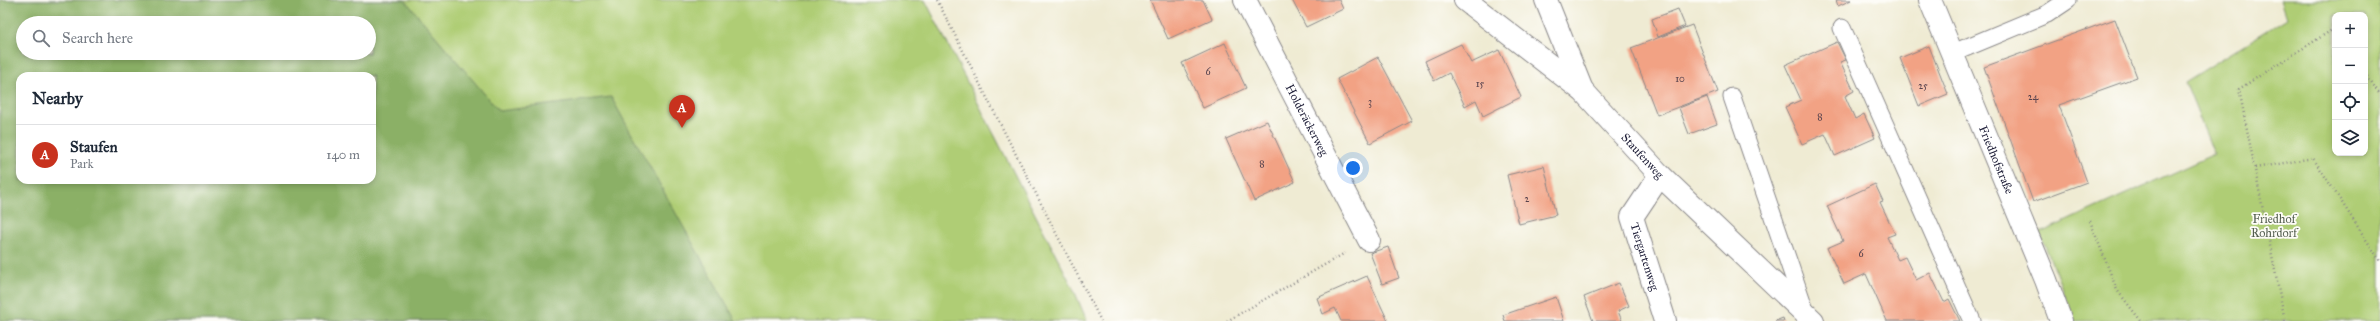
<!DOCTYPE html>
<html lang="en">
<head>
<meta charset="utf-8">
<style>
  :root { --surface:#fff; --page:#f2f2f3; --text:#1f2937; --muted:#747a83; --line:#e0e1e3; --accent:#c8321e }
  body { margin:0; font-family:"IM FELL Great Primer",serif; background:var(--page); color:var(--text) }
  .controls { position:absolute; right:12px; top:12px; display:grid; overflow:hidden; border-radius:8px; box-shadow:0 2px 6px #0003 }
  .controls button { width:36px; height:36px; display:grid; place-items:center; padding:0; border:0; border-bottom:1px solid var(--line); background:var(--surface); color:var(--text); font:20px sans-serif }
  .you { position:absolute; left:1353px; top:168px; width:14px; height:14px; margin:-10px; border:3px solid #fff; border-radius:50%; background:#1a73e8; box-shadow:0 0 0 6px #1a73e833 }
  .badge { display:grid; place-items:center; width:26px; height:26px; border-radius:50%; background:var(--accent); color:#fff; font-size:13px; font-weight:700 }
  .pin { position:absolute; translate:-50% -33px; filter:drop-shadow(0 1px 2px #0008) }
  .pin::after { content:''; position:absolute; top:21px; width:14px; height:12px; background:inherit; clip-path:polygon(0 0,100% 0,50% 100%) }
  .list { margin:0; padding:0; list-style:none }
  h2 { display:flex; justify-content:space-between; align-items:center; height:52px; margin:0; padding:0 16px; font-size:17px }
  h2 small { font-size:13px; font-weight:400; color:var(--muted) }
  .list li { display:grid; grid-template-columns:26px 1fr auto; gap:12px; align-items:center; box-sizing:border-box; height:60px; padding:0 16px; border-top:1px solid var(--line) }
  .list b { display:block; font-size:15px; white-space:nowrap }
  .list p { margin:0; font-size:13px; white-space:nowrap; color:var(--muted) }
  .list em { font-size:13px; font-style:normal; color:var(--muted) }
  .icon { flex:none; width:22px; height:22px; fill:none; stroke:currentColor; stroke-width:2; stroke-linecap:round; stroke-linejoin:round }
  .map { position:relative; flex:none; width:2380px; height:321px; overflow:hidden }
  .search { position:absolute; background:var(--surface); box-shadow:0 2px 6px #0003; left:16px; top:16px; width:360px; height:44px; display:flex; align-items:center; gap:10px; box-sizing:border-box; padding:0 14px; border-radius:22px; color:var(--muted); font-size:15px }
  .panel { position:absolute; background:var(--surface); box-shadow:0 2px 6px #0003; left:16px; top:72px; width:360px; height:112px; border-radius:12px }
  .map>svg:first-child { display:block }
  .green { fill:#afcd74; stroke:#687858; fill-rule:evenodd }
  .forest { fill:#8bb066; stroke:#566950; fill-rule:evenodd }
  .building { fill:#f2a284 }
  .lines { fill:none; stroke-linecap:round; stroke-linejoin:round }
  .service-casing { stroke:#888687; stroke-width:19 }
  .minor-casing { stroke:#888687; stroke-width:24 }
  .path { stroke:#888687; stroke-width:2.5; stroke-dasharray:1 3; stroke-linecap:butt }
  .service { stroke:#fff; stroke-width:17 }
  .minor { stroke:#fff; stroke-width:22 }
  .labels { text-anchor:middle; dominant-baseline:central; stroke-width:3.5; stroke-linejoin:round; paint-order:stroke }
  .number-label { font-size:10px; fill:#56424d }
  .street-label { font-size:12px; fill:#22223b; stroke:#fdfcf7 }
  .park-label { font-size:12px; fill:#535e4f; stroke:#fdfcf7 }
</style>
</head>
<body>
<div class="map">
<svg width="2380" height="321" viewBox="0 0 2380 321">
  <rect width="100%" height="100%" fill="#fdfcf7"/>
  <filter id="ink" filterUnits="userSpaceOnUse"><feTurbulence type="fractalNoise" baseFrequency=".025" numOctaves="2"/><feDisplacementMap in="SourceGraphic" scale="8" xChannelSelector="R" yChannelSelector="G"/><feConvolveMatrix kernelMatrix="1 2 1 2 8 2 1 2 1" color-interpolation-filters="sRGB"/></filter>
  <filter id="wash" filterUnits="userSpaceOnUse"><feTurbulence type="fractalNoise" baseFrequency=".012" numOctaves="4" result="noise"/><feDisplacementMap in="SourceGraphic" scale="16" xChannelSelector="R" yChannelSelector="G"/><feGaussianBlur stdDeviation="0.9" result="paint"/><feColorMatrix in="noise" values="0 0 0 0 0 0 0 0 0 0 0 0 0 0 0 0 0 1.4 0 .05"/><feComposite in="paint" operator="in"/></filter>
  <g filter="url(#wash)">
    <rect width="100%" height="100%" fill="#efebd3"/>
    <!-- green -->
    <g class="green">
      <path d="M0,0H925L1073,288L1087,321H0ZM23,23H369V53H23ZM20,76H372V180H20Z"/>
      <path d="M2281,0H2380V321H2075L2040,233L2214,154L2185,82L2287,18ZM2335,15H2365V153H2335Z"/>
    </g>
    <!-- forest -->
    <path class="forest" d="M0,0H405L499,111L611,97L736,321H0ZM23,23H369V53H23ZM20,76H372V180H20Z"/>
    <g id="blocks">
      <!-- building -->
      <g class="building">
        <path d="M1150,0H1203L1212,19L1168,39Z"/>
        <path d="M1292,0H1339L1343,9L1306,27Z"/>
        <path d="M1836,0H1851L1838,6Z"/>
        <path d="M1678,9L1685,26L1658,37L1652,19Z"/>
        <path d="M2115,19L2137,77L2059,105L2087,182L2033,202L1984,67Z"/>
        <path d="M1692,25L1718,92L1657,115L1631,48Z"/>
        <path d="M1837,42L1846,60L1840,62L1854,91L1845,96L1855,119L1864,114L1875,138L1835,156L1825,134L1802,144L1785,107L1801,100L1785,65Z"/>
        <path d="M1225,43L1246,88L1203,108L1182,63Z"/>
        <path d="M1461,44L1471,63L1499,50L1521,97L1483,116L1476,100L1465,106L1449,73L1434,81L1425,61Z"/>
        <path d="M1929,46L1948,94L1919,106L1900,58Z"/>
        <path d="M1378,57L1412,121L1370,143L1337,79Z"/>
        <path d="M1707,97L1717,124L1689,134L1679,108Z"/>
        <path d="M1267,121L1295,182L1254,201L1226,139Z"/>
        <path d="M1544,166L1556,215L1519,224L1507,175Z"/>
        <path d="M1875,184L1883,201L1880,202L1895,234L1887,237L1898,260L1905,257L1916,280L1930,273L1944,302L1949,299L1960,321H1887L1866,274L1844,284L1827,248L1843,241L1827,206Z"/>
        <path d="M1388,247L1399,278L1382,284L1370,253Z"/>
        <path d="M1367,276L1388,321H1341L1335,308L1323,314L1317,298Z"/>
        <path d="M1619,283L1629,306L1618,311L1622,321H1593L1584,297Z"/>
        <path d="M1556,297L1564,321H1505L1503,315Z"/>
        <path d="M1783,318L1784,321H1775Z"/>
      </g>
    </g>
  </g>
  <g filter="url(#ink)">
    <use href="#blocks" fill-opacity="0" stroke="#888687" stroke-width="1"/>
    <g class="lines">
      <!-- service casing -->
      <g class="service-casing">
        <g id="service">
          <path d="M1842,28L1972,321"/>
          <path d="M1953,53L2047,14L2068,0"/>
          <path d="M1732,97L1806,313"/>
        </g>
      </g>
      <!-- minor casing -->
      <g class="minor-casing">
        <g id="minor">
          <path id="s1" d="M1245,0L1369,240"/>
          <path id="s2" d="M1465,0L1583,91L1660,175L1813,321"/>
          <path d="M1546,0L1582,90"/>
          <path id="s3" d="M1930,0L2046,280L2061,321"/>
          <path id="s4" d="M1660,175L1632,217L1665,321"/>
        </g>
      </g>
      <!-- path -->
      <g class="path">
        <path d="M937,0L1101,321"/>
        <path d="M2354,15L2356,14"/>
        <path d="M2365,72L2380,95"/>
        <path d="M2255,168L2313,158L2380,261"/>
        <path d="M2090,221L2117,290L2141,321"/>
        <path d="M1227,321L1345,253"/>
        <path d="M2285,321L2239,89L2335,28"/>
      </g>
      <!-- service -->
      <use href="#service" class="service"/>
      <!-- minor -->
      <use href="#minor" class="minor"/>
    </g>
  </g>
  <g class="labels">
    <!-- number labels -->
    <g class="number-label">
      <text x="1208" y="72">6</text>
      <text x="1680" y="79">10</text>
      <text x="1480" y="84">15</text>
      <text x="1923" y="86">25</text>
      <text x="2033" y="97">24</text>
      <text x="1370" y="102">3</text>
      <text x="1820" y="117">8</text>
      <text x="1262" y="164">8</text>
      <text x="1527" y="199">2</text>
      <text x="1861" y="254">6</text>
    </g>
    <!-- street labels -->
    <g class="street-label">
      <text stroke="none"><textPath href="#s1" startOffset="135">Holderäckerweg</textPath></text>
      <text stroke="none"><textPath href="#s2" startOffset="237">Staufenweg</textPath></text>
      <text stroke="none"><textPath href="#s3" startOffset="173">Friedhofstraße</textPath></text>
      <text stroke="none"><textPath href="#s4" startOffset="92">Tiergartenweg</textPath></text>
    </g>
    <!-- park labels -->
    <g class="park-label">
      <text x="2274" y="219">Friedhof<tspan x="2274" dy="14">Rohrdorf</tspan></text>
    </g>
  </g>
</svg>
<div class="controls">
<button>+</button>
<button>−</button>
<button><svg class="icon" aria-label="locate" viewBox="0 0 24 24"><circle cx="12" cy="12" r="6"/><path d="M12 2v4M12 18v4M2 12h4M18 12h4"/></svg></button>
<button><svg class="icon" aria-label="layers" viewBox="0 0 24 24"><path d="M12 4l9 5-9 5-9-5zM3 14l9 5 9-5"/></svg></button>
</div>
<div class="you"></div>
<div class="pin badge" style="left:682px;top:128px">A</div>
<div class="search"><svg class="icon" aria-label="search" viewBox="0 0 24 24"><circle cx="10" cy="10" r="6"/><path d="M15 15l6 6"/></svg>Search here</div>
<section class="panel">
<h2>Nearby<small></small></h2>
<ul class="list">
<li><span class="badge">A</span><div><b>Staufen</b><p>Park</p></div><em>140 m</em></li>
</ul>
</section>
</div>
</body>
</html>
